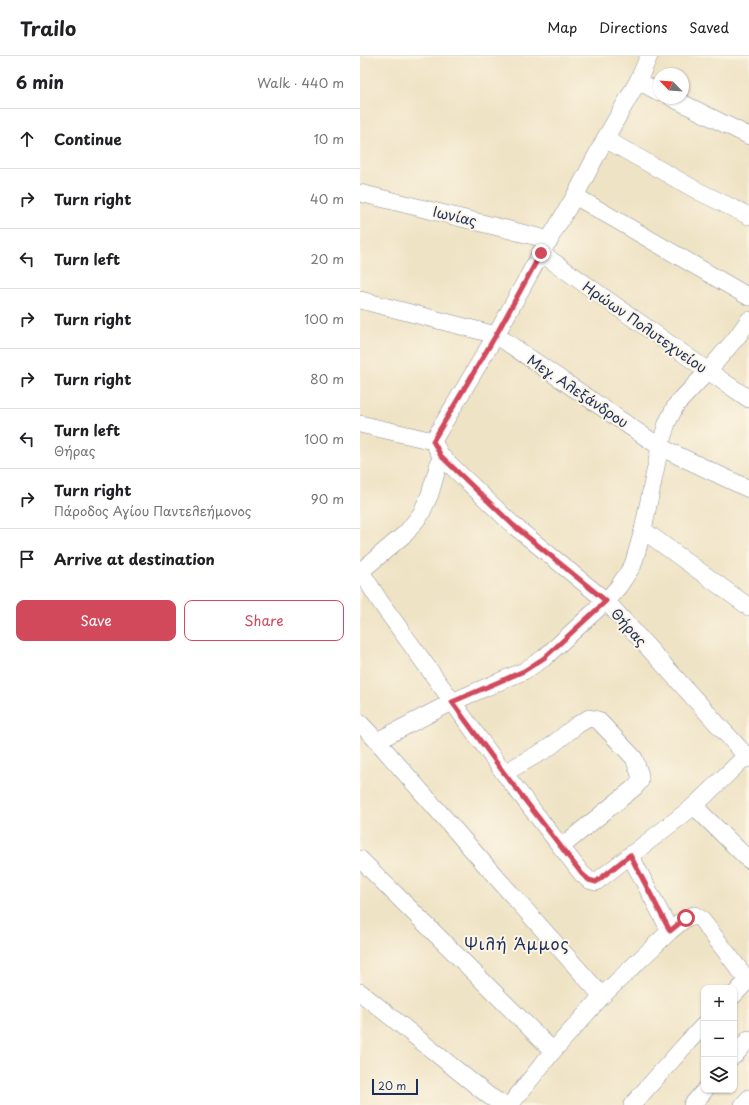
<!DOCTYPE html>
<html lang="en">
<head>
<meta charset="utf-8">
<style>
  :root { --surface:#fff; --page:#f2f2f2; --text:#202124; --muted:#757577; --line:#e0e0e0; --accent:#d1495b }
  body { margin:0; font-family:"Playpen Sans",sans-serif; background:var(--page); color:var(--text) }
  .controls { position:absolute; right:12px; bottom:12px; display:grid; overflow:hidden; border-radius:8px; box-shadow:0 1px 3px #0004 }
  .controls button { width:36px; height:36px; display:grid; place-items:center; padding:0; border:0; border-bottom:1px solid var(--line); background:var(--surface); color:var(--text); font:20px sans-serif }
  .compass { position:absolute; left:293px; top:12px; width:36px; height:36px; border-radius:50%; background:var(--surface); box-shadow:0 1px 3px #0004; rotate:295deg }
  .scale { position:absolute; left:12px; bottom:10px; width:46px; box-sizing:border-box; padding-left:4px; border:2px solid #1b2f5e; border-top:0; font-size:11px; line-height:14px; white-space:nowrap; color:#1b2f5e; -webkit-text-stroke:3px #fcf5e5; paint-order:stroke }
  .stop { position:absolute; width:12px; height:12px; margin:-9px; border:3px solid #d1495b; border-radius:50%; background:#fff }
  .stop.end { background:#d1495b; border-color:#fff; box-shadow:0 1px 4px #0008 }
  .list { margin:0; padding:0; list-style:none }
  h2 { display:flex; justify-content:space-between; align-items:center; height:52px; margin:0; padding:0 16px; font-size:17px }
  h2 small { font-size:13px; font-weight:400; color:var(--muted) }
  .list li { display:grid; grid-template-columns:26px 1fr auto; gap:12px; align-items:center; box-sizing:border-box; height:60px; padding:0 16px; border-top:1px solid var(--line) }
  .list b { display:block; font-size:15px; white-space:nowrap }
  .list p { margin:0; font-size:13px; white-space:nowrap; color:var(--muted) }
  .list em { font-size:13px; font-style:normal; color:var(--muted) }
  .actions { display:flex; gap:8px; padding:12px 16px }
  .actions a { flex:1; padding:9px 0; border:1px solid var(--accent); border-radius:8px; text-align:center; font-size:14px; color:var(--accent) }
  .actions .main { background:var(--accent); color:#fff }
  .icon { flex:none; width:22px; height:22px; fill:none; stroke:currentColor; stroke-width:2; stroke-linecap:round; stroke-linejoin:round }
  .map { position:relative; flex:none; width:389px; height:1049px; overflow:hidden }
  header { display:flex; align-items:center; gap:24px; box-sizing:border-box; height:56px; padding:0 20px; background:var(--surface); border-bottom:1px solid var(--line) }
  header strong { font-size:19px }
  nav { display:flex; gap:22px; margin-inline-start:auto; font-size:14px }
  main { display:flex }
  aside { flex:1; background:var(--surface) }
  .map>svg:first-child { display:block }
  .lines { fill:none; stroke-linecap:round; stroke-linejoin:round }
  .street-casing { stroke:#858992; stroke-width:18 }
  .street { stroke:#fff; stroke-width:17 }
  .route { stroke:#d1495b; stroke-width:5 }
  .labels { text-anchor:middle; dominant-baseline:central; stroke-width:4; stroke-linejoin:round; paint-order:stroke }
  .street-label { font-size:14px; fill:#1b2f5e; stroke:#fcf5e5 }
  .quarter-label { font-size:16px; letter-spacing:1px; fill:#1b2f5e; stroke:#fcf5e5 }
</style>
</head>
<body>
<header>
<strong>Trailo</strong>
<nav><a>Map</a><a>Directions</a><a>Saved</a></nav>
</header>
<main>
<aside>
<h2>6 min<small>Walk · 440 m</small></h2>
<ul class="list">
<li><svg class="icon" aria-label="ahead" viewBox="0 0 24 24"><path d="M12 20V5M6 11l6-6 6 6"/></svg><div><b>Continue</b></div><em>10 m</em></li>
<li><svg class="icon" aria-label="right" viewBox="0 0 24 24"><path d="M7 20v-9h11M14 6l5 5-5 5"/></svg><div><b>Turn right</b></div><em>40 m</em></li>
<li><svg class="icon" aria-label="left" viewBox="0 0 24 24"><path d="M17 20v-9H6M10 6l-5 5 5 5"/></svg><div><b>Turn left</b></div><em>20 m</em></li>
<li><svg class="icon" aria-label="right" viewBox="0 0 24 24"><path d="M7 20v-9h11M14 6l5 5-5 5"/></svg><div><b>Turn right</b></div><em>100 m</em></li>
<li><svg class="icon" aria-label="right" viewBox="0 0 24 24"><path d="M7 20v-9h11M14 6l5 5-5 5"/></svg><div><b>Turn right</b></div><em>80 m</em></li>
<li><svg class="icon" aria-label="left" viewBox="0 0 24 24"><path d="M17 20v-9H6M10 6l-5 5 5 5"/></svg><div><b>Turn left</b><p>Θήρας</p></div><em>100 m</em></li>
<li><svg class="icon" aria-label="right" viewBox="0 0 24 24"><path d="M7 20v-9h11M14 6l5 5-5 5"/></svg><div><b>Turn right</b><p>Πάροδος Αγίου Παντελεήμονος</p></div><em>90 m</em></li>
<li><svg class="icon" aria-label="arrive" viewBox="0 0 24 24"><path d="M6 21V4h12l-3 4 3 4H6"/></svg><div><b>Arrive at destination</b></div></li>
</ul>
<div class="actions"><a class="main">Save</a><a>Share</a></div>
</aside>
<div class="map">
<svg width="389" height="1049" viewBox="0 0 389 1049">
  <rect width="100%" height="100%" fill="#fcf5e5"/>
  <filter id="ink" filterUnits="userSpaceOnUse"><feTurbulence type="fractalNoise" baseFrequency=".025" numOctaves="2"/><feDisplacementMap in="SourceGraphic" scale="8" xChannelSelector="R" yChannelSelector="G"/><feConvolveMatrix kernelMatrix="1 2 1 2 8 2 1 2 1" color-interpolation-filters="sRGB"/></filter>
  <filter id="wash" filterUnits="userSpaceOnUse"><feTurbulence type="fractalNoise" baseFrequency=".012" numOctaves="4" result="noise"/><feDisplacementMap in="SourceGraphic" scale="16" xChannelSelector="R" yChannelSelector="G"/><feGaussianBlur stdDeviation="0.9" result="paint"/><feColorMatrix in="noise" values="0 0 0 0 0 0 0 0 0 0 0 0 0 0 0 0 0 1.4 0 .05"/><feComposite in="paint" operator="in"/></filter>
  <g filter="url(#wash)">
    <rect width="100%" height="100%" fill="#efe3c5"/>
  </g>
  <g filter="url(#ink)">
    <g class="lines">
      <!-- street casing -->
      <g class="street-casing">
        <g id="street">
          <path d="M278,25L299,36"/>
          <path d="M312,42L389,80"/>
          <path d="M245,83L338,135L389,160"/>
          <path d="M0,137L190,184"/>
          <path d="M215,140L389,241"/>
          <path d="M181,197L348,315L389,343"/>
          <path d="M0,244L136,279L300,391L389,433"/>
          <path d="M0,368L73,385L81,400L153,469L246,545L389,703"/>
          <path d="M73,385L136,279L181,197L215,140L245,83L278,25L289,0"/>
          <path d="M283,474L389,551"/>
          <path d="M0,514L21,547L144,717L222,818L229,824L236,826L334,750L386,700"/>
          <path d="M1,515L46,477L61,458L70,438L81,400"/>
          <path d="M0,667L17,685L129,813L242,940"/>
          <path d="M17,685L92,646L164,615L184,602L246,545L259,530L273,509L283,474L300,391L307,367L316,349L348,315L377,281L389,264"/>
          <path d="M144,717L187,693L217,669L229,662L238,664L274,702L280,719V725L275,731L201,791"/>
          <path d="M334,750L389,804"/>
          <path d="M270,799L310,875"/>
          <path d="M0,803L193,995"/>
          <path d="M0,936L129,1040L144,1049"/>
          <path d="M374,939L388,924"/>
          <path d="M374,1000L389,983"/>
          <path d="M150,1049L193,995L242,940L310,875L326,862L334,859L341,863L389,926"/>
          <path d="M272,1049L328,986L344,969"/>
          <path d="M332,1049L345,1034"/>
          <path d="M383,1049L389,1042"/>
        </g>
      </g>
      <!-- street -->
      <use href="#street" class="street"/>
    </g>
  </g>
  <g class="lines" filter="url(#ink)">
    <!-- route -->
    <path class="route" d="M181,197L136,279L73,385L81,400L153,469L246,545L184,602L164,615L92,646L144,717L222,818L229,824L236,826L270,799L310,875L326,862"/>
  </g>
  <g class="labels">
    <!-- street labels -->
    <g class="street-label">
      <text transform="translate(95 160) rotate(13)">Ιωνίας</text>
      <text transform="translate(285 271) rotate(35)">Ηρώων Πολυτεχνείου</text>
      <text transform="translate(218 335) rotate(34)">Μεγ. Αλεξάνδρου</text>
      <text transform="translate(269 571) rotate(48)">Θήρας</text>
    </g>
    <!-- quarter labels -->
    <g class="quarter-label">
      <text x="157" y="887">Ψιλή Άμμος</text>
    </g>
  </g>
</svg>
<div class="controls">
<button>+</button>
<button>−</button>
<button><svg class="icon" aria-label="layers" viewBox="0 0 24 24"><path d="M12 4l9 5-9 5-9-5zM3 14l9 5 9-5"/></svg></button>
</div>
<svg class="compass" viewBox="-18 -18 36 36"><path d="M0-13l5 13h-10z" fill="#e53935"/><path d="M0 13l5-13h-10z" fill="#757577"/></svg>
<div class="scale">20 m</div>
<div class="stop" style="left:326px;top:862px"></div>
<div class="stop end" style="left:181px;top:197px"></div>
</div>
</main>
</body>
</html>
